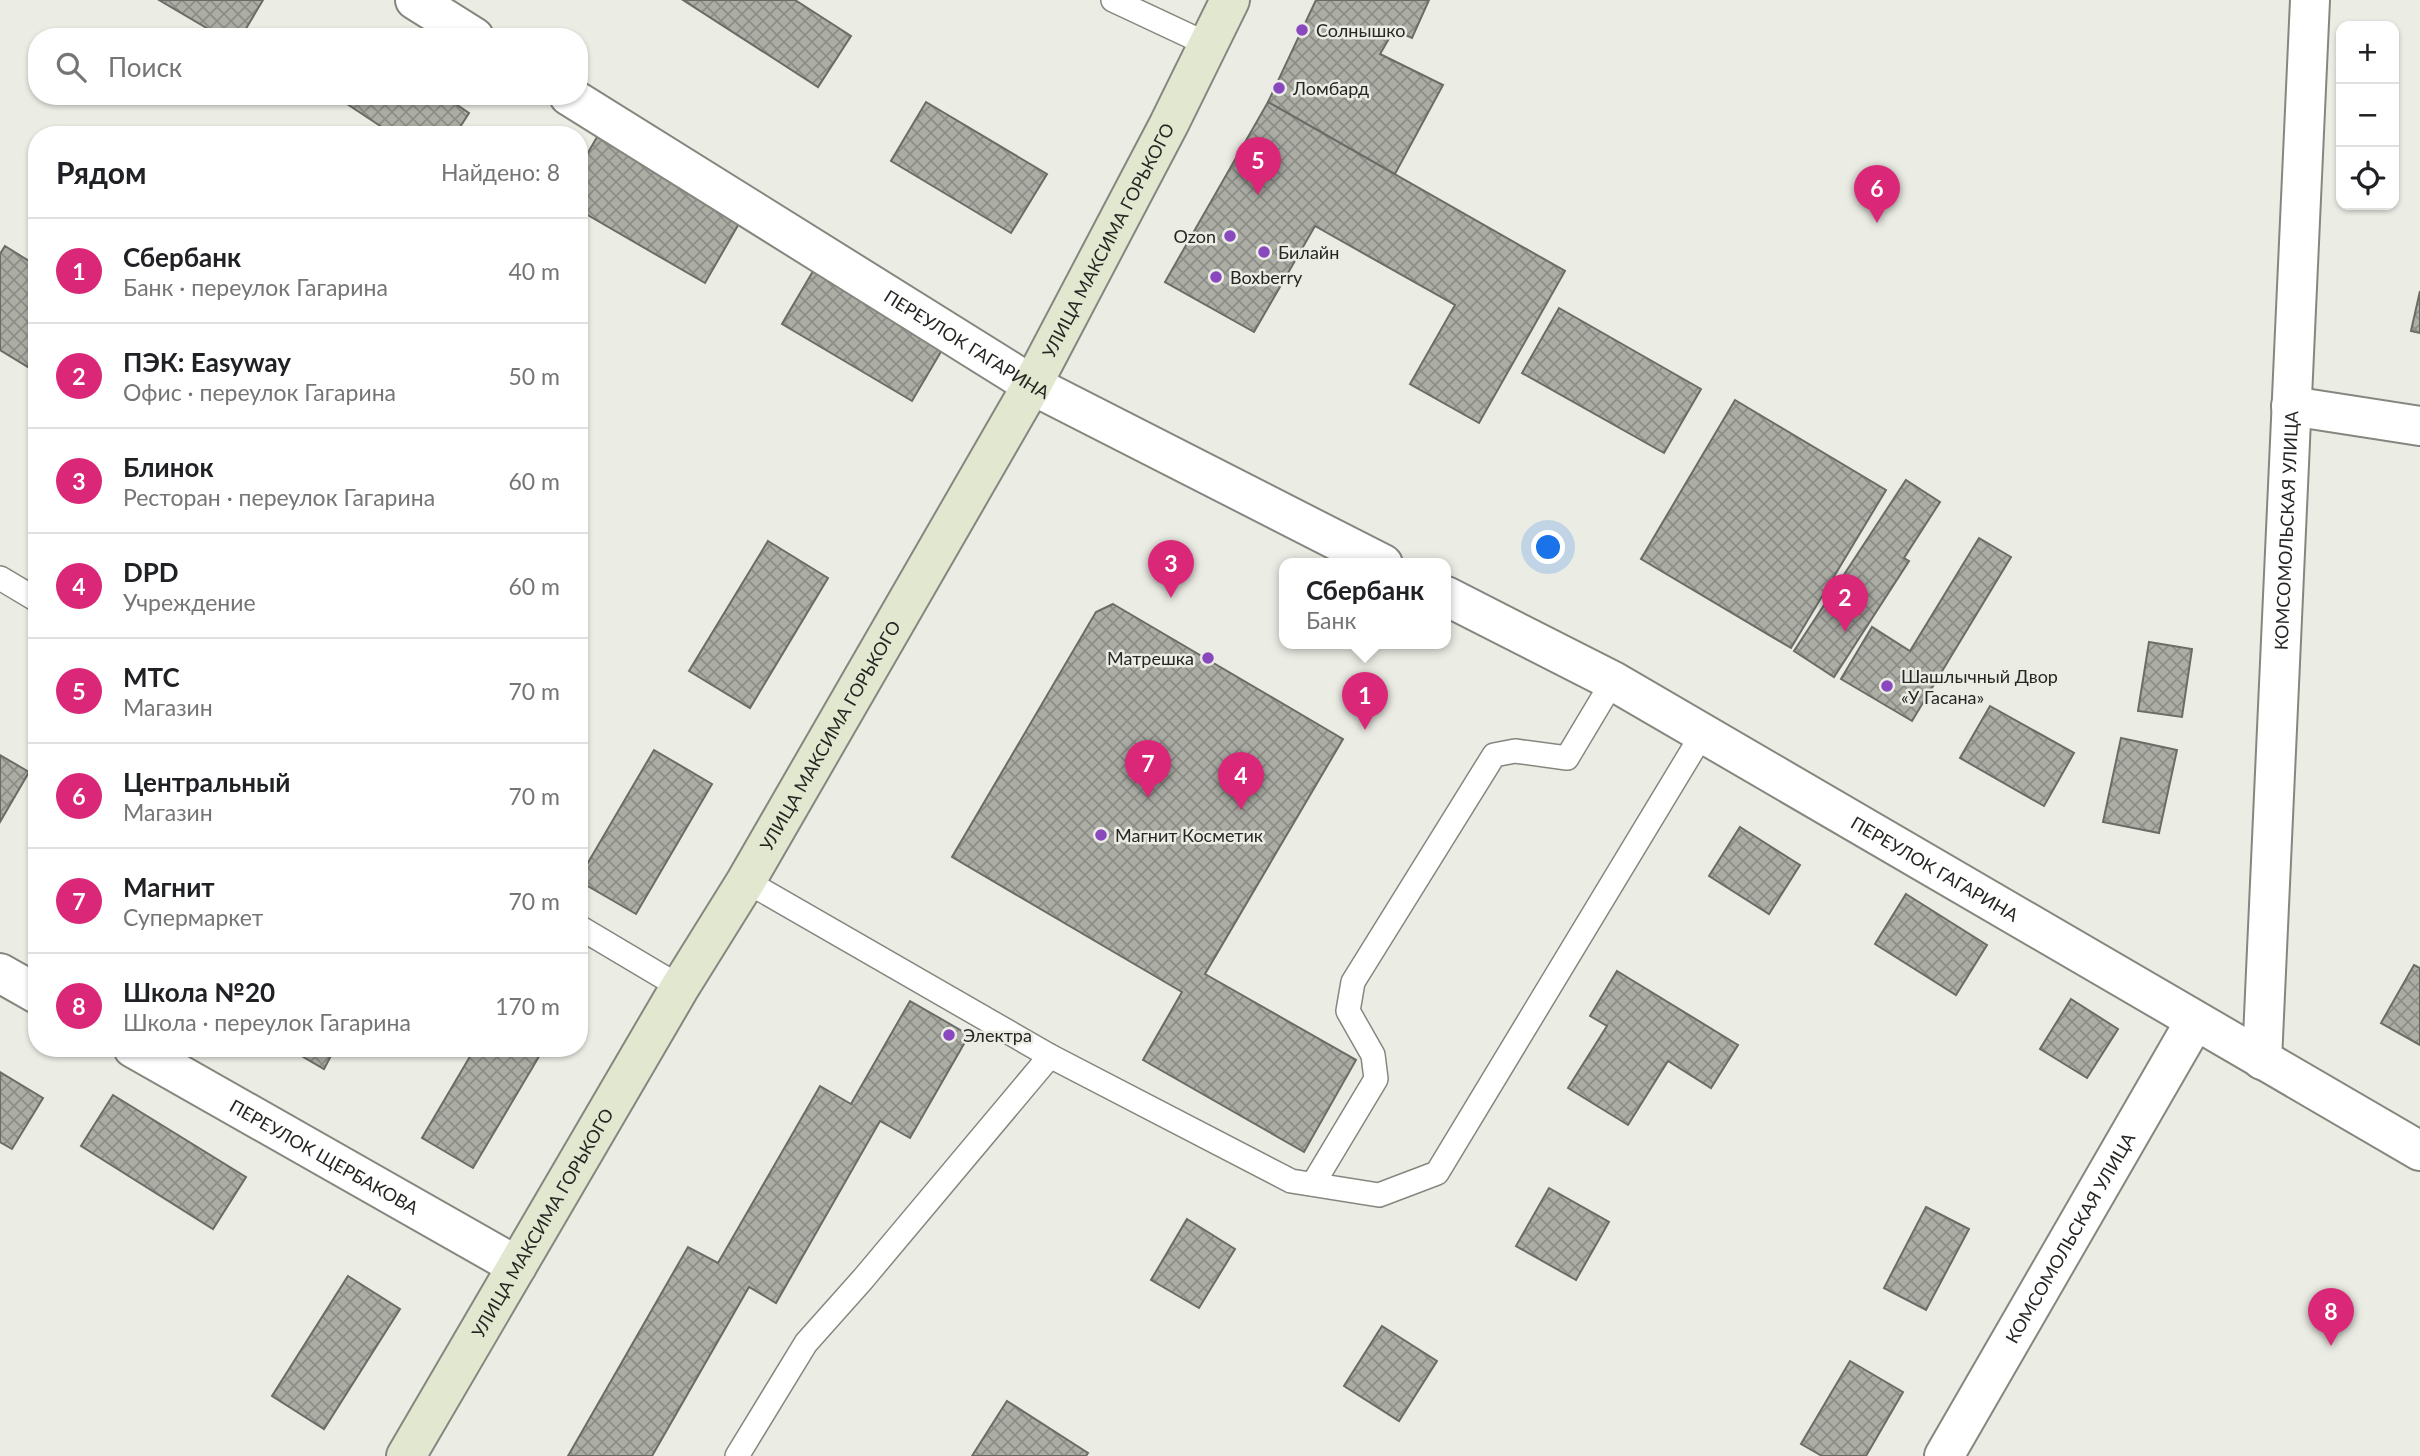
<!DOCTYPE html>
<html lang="ru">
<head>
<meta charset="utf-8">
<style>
  :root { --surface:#fff; --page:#f2f2f2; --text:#202124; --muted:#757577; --line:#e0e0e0; --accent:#db2777 }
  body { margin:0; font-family:Lato,sans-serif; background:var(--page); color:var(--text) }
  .controls { position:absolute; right:21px; top:21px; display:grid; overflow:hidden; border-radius:14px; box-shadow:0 2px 5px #0004 }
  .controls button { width:63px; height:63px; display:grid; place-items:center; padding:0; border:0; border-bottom:2px solid var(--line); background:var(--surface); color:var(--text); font:35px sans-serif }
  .you { position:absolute; left:1549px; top:548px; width:24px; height:24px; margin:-18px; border:5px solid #fff; border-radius:50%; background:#1a73e8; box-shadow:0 0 0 10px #1a73e833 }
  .badge { display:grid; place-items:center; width:46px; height:46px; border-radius:50%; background:var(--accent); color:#fff; font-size:23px; font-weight:700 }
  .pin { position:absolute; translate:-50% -58px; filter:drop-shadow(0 2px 4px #0008) }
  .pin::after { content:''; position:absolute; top:37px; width:24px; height:21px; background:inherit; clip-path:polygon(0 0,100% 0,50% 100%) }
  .popup { position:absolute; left:1279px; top:558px; width:172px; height:91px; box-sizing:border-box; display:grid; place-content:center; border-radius:14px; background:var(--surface); filter:drop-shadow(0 2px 5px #0005); font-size:23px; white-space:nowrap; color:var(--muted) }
  .popup b { font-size:26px; color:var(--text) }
  .popup::after { content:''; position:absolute; left:50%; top:100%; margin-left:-14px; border:14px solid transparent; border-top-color:var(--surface) }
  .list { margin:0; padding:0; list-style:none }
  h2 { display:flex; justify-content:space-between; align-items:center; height:91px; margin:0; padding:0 28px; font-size:30px }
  h2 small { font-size:23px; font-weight:400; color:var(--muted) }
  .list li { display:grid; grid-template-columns:46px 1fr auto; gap:21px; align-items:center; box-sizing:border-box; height:105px; padding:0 28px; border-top:2px solid var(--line) }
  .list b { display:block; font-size:26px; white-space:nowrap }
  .list p { margin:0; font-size:23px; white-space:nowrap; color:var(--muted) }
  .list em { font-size:23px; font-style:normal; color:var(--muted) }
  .icon { flex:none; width:38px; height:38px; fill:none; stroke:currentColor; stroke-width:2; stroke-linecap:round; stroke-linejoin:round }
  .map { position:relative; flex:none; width:2420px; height:1456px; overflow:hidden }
  .search { position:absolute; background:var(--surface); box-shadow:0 2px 5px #0004; left:28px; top:28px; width:560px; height:77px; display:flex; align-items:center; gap:18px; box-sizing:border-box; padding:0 24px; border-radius:28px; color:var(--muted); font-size:26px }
  .panel { position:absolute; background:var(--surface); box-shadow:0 2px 5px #0004; left:28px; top:126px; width:560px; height:931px; border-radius:28px }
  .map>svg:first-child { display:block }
  .building { fill:url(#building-cross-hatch); stroke:#6a6c65; stroke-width:2 }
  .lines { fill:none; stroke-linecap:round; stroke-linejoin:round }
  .lane-casing { stroke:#85877f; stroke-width:26 }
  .street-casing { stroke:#85877f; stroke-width:42 }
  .secondary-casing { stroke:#85877f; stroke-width:42 }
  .lane { stroke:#fff; stroke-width:23 }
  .street { stroke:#fff; stroke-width:38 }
  .secondary { stroke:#e2e7d0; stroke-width:38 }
  .poi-dot { fill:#8948bd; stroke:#ebede5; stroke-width:2.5 }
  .labels { text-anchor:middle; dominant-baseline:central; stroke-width:5; stroke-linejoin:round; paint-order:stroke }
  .poi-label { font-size:18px; fill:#262623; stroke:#ebede5; text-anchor:start }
  .street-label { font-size:18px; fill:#262623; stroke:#ebede5 }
</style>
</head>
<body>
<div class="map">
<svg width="2420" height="1456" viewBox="0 0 2420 1456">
  <defs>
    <pattern id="building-cross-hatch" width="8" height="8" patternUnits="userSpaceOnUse" patternTransform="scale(1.75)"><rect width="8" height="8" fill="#acaea6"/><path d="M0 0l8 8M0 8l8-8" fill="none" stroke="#8c8d87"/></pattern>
  </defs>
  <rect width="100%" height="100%" fill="#ebede5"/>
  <!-- building -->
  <g class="building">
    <path d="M159,0H263L241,37H222Z"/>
    <path d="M683,0H795L851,36L818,87Z"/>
    <path d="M1316,0H1429L1412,38L1394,30L1380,54L1443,85L1395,174L1268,102Z"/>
    <path d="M335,96H444L469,113L455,135H394Z"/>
    <path d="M926,102L1047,174L1011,233L891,161Z"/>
    <path d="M1268,102L1565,271L1479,423L1410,384L1455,305L1315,226L1254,332L1165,282Z"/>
    <path d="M597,137L741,220L705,283L579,210V168Z"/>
    <path d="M5,246L37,266V352L28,367L0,350V254Z"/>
    <path d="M816,266L946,343L912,401L782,324Z"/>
    <path d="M2420,291V333L2411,331Z"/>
    <path d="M1559,308L1701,389L1664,453L1522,373Z"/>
    <path d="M1735,400L1886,490L1791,648L1641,559Z"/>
    <path d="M1906,480L1940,502L1904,558L1909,561L1834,677L1794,651Z"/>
    <path d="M1979,538L2011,557L1912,721L1841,679L1872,627L1910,651Z"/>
    <path d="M768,541L828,578L750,708L689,671Z"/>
    <path d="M1113,604L1343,739L1205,974L1356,1060L1304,1152L1143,1060L1182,992L952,857L1096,612Z"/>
    <path d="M2149,642L2192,649L2182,717L2138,711Z"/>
    <path d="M1990,706L2074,753L2044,806L1960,758Z"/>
    <path d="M2121,738L2177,750L2159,833L2103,822Z"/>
    <path d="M654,750L712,784L636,914L579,881V878Z"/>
    <path d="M0,755L29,772L0,822Z"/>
    <path d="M1740,827L1800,865L1769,914L1709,876Z"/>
    <path d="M1906,894L1987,945L1956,995L1875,944Z"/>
    <path d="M2414,965L2420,968V1045L2381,1023Z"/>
    <path d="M1617,971L1738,1045L1711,1088L1668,1061L1628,1125L1568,1088L1607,1026L1590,1016Z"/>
    <path d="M2071,999L2118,1029L2087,1078L2040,1049Z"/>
    <path d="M910,1001L969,1035L910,1138L880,1121L776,1303L749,1287L652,1456H568L688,1247L718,1263L820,1086L851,1104Z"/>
    <path d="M288,1048H335L324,1069Z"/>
    <path d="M475,1048H544L473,1168L422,1138Z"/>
    <path d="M0,1072L43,1098L12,1149L0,1142Z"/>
    <path d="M113,1095L246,1177L213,1229L81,1146Z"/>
    <path d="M1549,1188L1609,1222L1576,1280L1516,1246Z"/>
    <path d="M1926,1207L1969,1229L1926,1310L1884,1288Z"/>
    <path d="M1187,1219L1235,1249L1199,1308L1151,1280Z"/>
    <path d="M348,1276L400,1309L324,1429L272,1396Z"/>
    <path d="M1382,1326L1437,1361L1399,1421L1344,1386Z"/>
    <path d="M1850,1361L1903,1392L1866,1456H1822L1801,1444Z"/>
    <path d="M1007,1401L1088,1453L1086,1456H972Z"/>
  </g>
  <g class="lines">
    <!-- lane casing -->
    <g class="lane-casing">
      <g id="lane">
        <path d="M1113,0L1209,45"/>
        <path d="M0,578L37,600"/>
        <path d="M746,881L1050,1056L1291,1181L1379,1195L1437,1173L1703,733"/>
        <path d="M579,927L680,987"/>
        <path d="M1313,1184L1376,1079L1373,1055L1348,1011L1353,982L1494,755L1515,751L1567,758L1613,681"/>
        <path d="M737,1456L806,1343L863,1279L1050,1056"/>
      </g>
    </g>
    <!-- street casing -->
    <g class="street-casing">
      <g id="street">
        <path d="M415,0L474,37"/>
        <path id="s1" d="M569,96L1032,385L1383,564"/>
        <path d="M2291,406L2420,426"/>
        <path id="s2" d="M1446,596L1613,681L2420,1151"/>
        <path d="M0,973L37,994"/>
        <path id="s3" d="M133,1048L517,1266"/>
        <path id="s4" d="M2262,1060L2310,0"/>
        <path id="s5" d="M1944,1456L2195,1021"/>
      </g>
    </g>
    <!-- secondary casing -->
    <g class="secondary-casing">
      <g id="secondary">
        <path id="s6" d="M406,1456L680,987L746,881L1032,385L1169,124L1230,0"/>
      </g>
    </g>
    <!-- lane -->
    <use href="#lane" class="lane"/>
    <!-- street -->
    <use href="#street" class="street"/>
    <!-- secondary -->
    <use href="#secondary" class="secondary"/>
  </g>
  <!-- markers -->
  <g class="poi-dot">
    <circle cx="1302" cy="30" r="7"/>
    <circle cx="1279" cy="88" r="7"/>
    <circle cx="1230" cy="236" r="7"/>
    <circle cx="1264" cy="252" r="7"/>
    <circle cx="1216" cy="277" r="7"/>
    <circle cx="1208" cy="658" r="7"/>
    <circle cx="1887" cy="686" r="7"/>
    <circle cx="1101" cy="835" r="7"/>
    <circle cx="949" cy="1035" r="7"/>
  </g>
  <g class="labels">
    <!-- poi labels -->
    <g class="poi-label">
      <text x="1316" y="30">Солнышко</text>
      <text x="1293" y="88">Ломбард</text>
      <text x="1216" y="236" text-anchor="end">Ozon</text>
      <text x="1278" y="252">Билайн</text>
      <text x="1230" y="277">Boxberry</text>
      <text x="1194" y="658" text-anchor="end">Матрешка</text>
      <text x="1901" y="676">Шашлычный Двор<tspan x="1901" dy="21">«У Гасана»</tspan></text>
      <text x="1115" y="835">Магнит Косметик</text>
      <text x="963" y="1035">Электра</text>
    </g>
    <!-- street labels -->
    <g class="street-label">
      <text stroke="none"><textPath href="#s6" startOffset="1404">УЛИЦА МАКСИМА ГОРЬКОГО</textPath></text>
      <text stroke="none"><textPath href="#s1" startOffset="469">ПЕРЕУЛОК ГАГАРИНА</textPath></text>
      <text stroke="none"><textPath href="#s4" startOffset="530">КОМСОМОЛЬСКАЯ УЛИЦА</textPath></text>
      <text stroke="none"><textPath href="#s6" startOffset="836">УЛИЦА МАКСИМА ГОРЬКОГО</textPath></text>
      <text stroke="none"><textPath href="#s2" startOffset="560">ПЕРЕУЛОК ГАГАРИНА</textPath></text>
      <text stroke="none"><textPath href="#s3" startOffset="220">ПЕРЕУЛОК ЩЕРБАКОВА</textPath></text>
      <text stroke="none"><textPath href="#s6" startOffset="270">УЛИЦА МАКСИМА ГОРЬКОГО</textPath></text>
      <text stroke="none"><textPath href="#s5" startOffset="252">КОМСОМОЛЬСКАЯ УЛИЦА</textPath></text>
    </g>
  </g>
</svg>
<div class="controls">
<button>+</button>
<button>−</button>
<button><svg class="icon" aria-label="locate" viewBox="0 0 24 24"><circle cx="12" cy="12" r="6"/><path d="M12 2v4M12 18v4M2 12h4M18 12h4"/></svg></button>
</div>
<div class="you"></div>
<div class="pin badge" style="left:1365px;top:730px">1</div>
<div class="popup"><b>Сбербанк</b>Банк</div>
<div class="pin badge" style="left:1845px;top:632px">2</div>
<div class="pin badge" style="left:1171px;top:598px">3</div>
<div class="pin badge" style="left:1241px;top:810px">4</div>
<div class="pin badge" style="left:1258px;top:195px">5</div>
<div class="pin badge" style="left:1877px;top:223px">6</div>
<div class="pin badge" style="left:1148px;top:798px">7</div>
<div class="pin badge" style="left:2331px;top:1346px">8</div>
<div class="search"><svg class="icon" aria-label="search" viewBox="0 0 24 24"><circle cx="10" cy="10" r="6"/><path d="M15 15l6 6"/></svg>Поиск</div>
<section class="panel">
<h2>Рядом<small>Найдено: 8</small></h2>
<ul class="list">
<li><span class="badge">1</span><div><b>Сбербанк</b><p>Банк · переулок Гагарина</p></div><em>40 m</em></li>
<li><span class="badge">2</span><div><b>ПЭК: Easyway</b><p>Офис · переулок Гагарина</p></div><em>50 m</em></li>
<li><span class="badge">3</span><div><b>Блинок</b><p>Ресторан · переулок Гагарина</p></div><em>60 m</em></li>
<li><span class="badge">4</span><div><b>DPD</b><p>Учреждение</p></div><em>60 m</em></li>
<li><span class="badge">5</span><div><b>МТС</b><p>Магазин</p></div><em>70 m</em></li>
<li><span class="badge">6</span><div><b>Центральный</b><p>Магазин</p></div><em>70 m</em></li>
<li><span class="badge">7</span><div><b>Магнит</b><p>Супермаркет</p></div><em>70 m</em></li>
<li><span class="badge">8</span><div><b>Школа №20</b><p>Школа · переулок Гагарина</p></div><em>170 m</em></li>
</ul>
</section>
</div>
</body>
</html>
